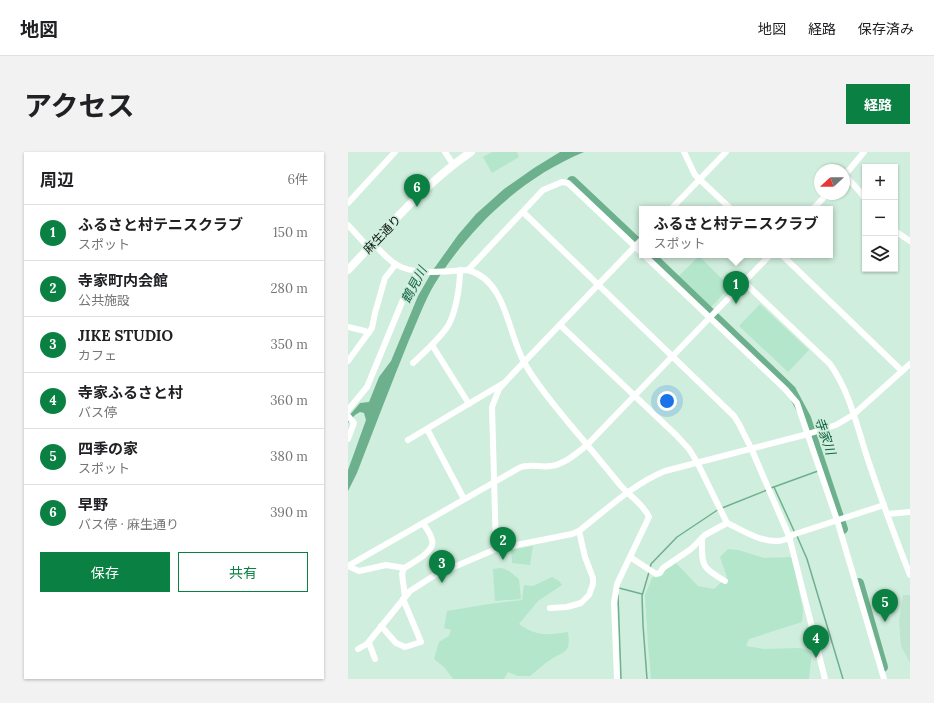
<!DOCTYPE html>
<html lang="ja">
<head>
<meta charset="utf-8">
<style>
  :root { --surface:#fff; --page:#f2f2f2; --text:#202124; --muted:#757577; --line:#e0e0e0; --accent:#0b8043 }
  body { margin:0; font-family:Lora,"Noto Sans JP",serif; background:var(--page); color:var(--text) }
  .controls { position:absolute; right:12px; top:12px; display:grid; overflow:hidden; border-radius:0px; box-shadow:0 1px 3px #0004 }
  .controls button { width:36px; height:36px; display:grid; place-items:center; padding:0; border:0; border-bottom:1px solid var(--line); background:var(--surface); color:var(--text); font:20px sans-serif }
  .compass { position:absolute; left:466px; top:12px; width:36px; height:36px; border-radius:50%; background:var(--surface); box-shadow:0 1px 3px #0004; rotate:249deg }
  .you { position:absolute; left:319px; top:249px; width:14px; height:14px; margin:-10px; border:3px solid #fff; border-radius:50%; background:#1a73e8; box-shadow:0 0 0 6px #1a73e833 }
  .badge { display:grid; place-items:center; width:26px; height:26px; border-radius:50%; background:var(--accent); color:#fff; font-size:13px; font-weight:700 }
  .pin { position:absolute; translate:-50% -33px; filter:drop-shadow(0 1px 2px #0008) }
  .pin::after { content:''; position:absolute; top:21px; width:14px; height:12px; background:inherit; clip-path:polygon(0 0,100% 0,50% 100%) }
  .popup { position:absolute; left:291px; top:54px; width:194px; height:52px; box-sizing:border-box; display:grid; place-content:center; border-radius:0px; background:var(--surface); filter:drop-shadow(0 1px 3px #0005); font-size:13px; white-space:nowrap; color:var(--muted) }
  .popup b { font-size:15px; color:var(--text) }
  .popup::after { content:''; position:absolute; left:50%; top:100%; margin-left:-8px; border:8px solid transparent; border-top-color:var(--surface) }
  .list { margin:0; padding:0; list-style:none }
  h2 { display:flex; justify-content:space-between; align-items:center; height:52px; margin:0; padding:0 16px; font-size:17px }
  h2 small { font-size:13px; font-weight:400; color:var(--muted) }
  .list li { display:grid; grid-template-columns:26px 1fr auto; gap:12px; align-items:center; box-sizing:border-box; height:56px; padding:0 16px; border-top:1px solid var(--line) }
  .list b { display:block; font-size:15px; white-space:nowrap }
  .list p { margin:0; font-size:13px; white-space:nowrap; color:var(--muted) }
  .list em { font-size:13px; font-style:normal; color:var(--muted) }
  .actions { display:flex; gap:8px; padding:12px 16px }
  .actions a { flex:1; padding:9px 0; border:1px solid var(--accent); border-radius:0px; text-align:center; font-size:14px; color:var(--accent) }
  .actions .main { background:var(--accent); color:#fff }
  .icon { flex:none; width:22px; height:22px; fill:none; stroke:currentColor; stroke-width:2; stroke-linecap:round; stroke-linejoin:round }
  .map { position:relative; flex:none; width:562px; height:527px; overflow:hidden; border-radius:0px }
  header { display:flex; align-items:center; gap:24px; box-sizing:border-box; height:56px; padding:0 20px; background:var(--surface); border-bottom:1px solid var(--line) }
  header strong { font-size:19px }
  nav { display:flex; gap:22px; margin-inline-start:auto; font-size:14px }
  .intro { display:flex; align-items:center; justify-content:space-between; box-sizing:border-box; height:96px; padding:0 24px }
  h1 { margin:0; font-size:28px }
  .button { padding:10px 18px; border-radius:0px; background:var(--accent); color:#fff; font-size:14px; font-weight:700 }
  main { display:flex; gap:24px; padding:0 24px }
  aside { flex:1; background:var(--surface); border-radius:0px; box-shadow:0 1px 3px #0004 }
  .map>svg:first-child { display:block }
  .built { fill:#bfe5d0 }
  .green { fill:#b3e6ca }
  .water { fill:#6db08e }
  .lines { fill:none; stroke-linecap:round; stroke-linejoin:round }
  .stream { stroke:#6db08e; stroke-width:1.5 }
  .river { stroke:#6db08e; stroke-width:10 }
  .minor { stroke:#fff; stroke-width:6 }
  .major { stroke:#fff; stroke-width:8 }
  .labels { text-anchor:middle; dominant-baseline:central; stroke-width:3.5; stroke-linejoin:round; paint-order:stroke }
  .street-label { font-size:12px; fill:#0c1711; stroke:#d0eedd }
  .water-label { font-size:13px; font-style:italic; fill:#166645; stroke:#d0eedd }
</style>
</head>
<body>
<header>
<strong>地図</strong>
<nav><a>地図</a><a>経路</a><a>保存済み</a></nav>
</header>
<div class="intro"><h1>アクセス</h1><a class="button">経路</a></div>
<main>
<aside>
<h2>周辺<small>6件</small></h2>
<ul class="list">
<li><span class="badge">1</span><div><b>ふるさと村テニスクラブ</b><p>スポット</p></div><em>150 m</em></li>
<li><span class="badge">2</span><div><b>寺家町内会館</b><p>公共施設</p></div><em>280 m</em></li>
<li><span class="badge">3</span><div><b>JIKE STUDIO</b><p>カフェ</p></div><em>350 m</em></li>
<li><span class="badge">4</span><div><b>寺家ふるさと村</b><p>バス停</p></div><em>360 m</em></li>
<li><span class="badge">5</span><div><b>四季の家</b><p>スポット</p></div><em>380 m</em></li>
<li><span class="badge">6</span><div><b>早野</b><p>バス停 · 麻生通り</p></div><em>390 m</em></li>
</ul>
<div class="actions"><a class="main">保存</a><a>共有</a></div>
</aside>
<div class="map">
<svg width="562" height="527" viewBox="0 0 562 527">
  <rect width="100%" height="100%" fill="#d0eedd"/>
  <!-- built -->
  <path class="built" d="M555,443H562V511L553,494L551,469Z"/>
  <!-- green -->
  <g class="green">
    <path d="M144,0H169L171,5L144,21L135,5Z"/>
    <path d="M351,104L382,135L363,155L331,124Z"/>
    <path d="M412,152L461,198L440,220L391,174Z"/>
    <path d="M185,394L182,413L164,411L163,398Z"/>
    <path d="M380,397L390,398L416,406L444,405L455,458L454,470L401,487L398,494L416,497L453,496L464,500L461,527H303L300,493L297,443L304,426L328,411L350,434L366,437L379,425L372,405Z"/>
    <path d="M154,416L161,419L171,427L173,447L147,449L145,417Z"/>
    <path d="M204,425L211,429L214,433L190,449L171,472C189,485 200,483 220,480C223,502 217,498 202,508C195,512 189,519 182,524H170L160,520L156,527H105L97,516L86,507L91,490L101,484L103,478L96,476L99,459L141,452L174,448L176,433L185,434Z"/>
  </g>
  <!-- water -->
  <path class="water" d="M212,0H236C173,26 121,76 86,133C76,150 69,170 61,188C43,232 26,277 9,321L0,339V318L18,268L16,261L12,260L7,263L0,271V265L12,251L21,250L31,225L43,209L70,144L85,118L110,83L128,62L156,37L186,16Z"/>
  <g class="lines">
    <!-- stream -->
    <g class="stream">
      <path d="M426,335L447,381"/>
      <path d="M423,336L470,319"/>
      <path d="M374,356L419,338"/>
      <path d="M449,384L459,407L495,527"/>
      <path d="M302,417L303,412L329,385L371,357"/>
      <path d="M271,436L294,442"/>
      <path d="M270,443L273,527"/>
      <path d="M299,527L295,473L294,444L301,420"/>
    </g>
    <!-- river -->
    <g class="river">
      <path d="M224,29L294,95"/>
      <path d="M302,103L443,238L458,266L495,377"/>
      <path d="M511,431L535,515"/>
    </g>
    <!-- minor -->
    <g class="minor">
      <path d="M97,0L105,12"/>
      <path d="M336,0L347,23L383,57"/>
      <path d="M497,23L513,41L517,47"/>
      <path d="M496,24L516,0"/>
      <path d="M0,51L47,0"/>
      <path d="M323,57L378,0"/>
      <path d="M465,57L479,42"/>
      <path d="M175,60L386,264L391,272L403,296L441,384L477,527"/>
      <path d="M0,73L21,96"/>
      <path d="M547,79L562,89"/>
      <path d="M26,92C33,99 40,108 49,113C68,124 99,119 120,118C159,129 159,180 176,210C187,231 204,250 219,269C237,290 255,312 273,334C282,344 296,353 301,365L269,432L266,451L269,527"/>
      <path d="M296,103L438,238L449,251L489,368L536,527"/>
      <path d="M434,103L554,219"/>
      <path d="M120,118L195,38L214,30L220,31L294,101"/>
      <path d="M396,130L482,212C502,240 509,275 520,308C533,346 547,385 562,423"/>
      <path d="M212,173L328,283L341,297L349,310L379,371"/>
      <path d="M0,175L17,179L21,181"/>
      <path d="M84,193L121,252"/>
      <path d="M0,209L24,176L27,161L37,126L48,112"/>
      <path d="M65,211C77,200 91,187 100,174C108,160 112,134 112,118"/>
      <path d="M0,258L19,235L54,150L70,119"/>
      <path d="M0,264L6,271L0,287"/>
      <path d="M79,277L116,347"/>
      <path d="M60,288L154,232"/>
      <path d="M539,362L562,360"/>
      <path d="M441,384L536,353"/>
      <path d="M354,386C354,413 352,415 377,429"/>
      <path d="M148,397L144,255L151,237L159,228L294,87"/>
      <path d="M282,405L308,422L312,421L315,416L343,397L357,383L379,371C394,378 412,390 430,389C434,389 438,387 442,386"/>
      <path d="M0,414L171,316C182,311 192,316 203,314C217,312 229,301 239,293L422,103"/>
      <path d="M0,414L11,419L38,413L56,416L54,422L57,445"/>
      <path d="M56,416C63,412 88,399 84,388C83,382 78,376 75,371"/>
      <path d="M202,456L219,455L233,451L241,443L245,432V426L237,405L231,379"/>
      <path d="M33,474L48,491L57,495L73,490L55,447"/>
      <path d="M21,491L27,507"/>
      <path d="M10,497L19,492L62,439L87,423L148,397L224,382L231,379C258,358 285,332 317,319L460,282L488,273L505,263L562,212"/>
    </g>
    <!-- major -->
    <path class="major" d="M0,118C39,77 76,32 123,0"/>
  </g>
  <g class="labels">
    <!-- street labels -->
    <g class="street-label">
      <text transform="translate(34 82) rotate(-46)">麻生通り</text>
    </g>
    <!-- water labels -->
    <g class="water-label">
      <text transform="translate(66 133) rotate(-62)">鶴見川</text>
      <text transform="translate(477 284) rotate(71)">寺家川</text>
    </g>
  </g>
</svg>
<div class="controls">
<button>+</button>
<button>−</button>
<button><svg class="icon" aria-label="layers" viewBox="0 0 24 24"><path d="M12 4l9 5-9 5-9-5zM3 14l9 5 9-5"/></svg></button>
</div>
<svg class="compass" viewBox="-18 -18 36 36"><path d="M0-13l5 13h-10z" fill="#e53935"/><path d="M0 13l5-13h-10z" fill="#757577"/></svg>
<div class="you"></div>
<div class="pin badge" style="left:388px;top:152px">1</div>
<div class="popup"><b>ふるさと村テニスクラブ</b>スポット</div>
<div class="pin badge" style="left:155px;top:408px">2</div>
<div class="pin badge" style="left:94px;top:431px">3</div>
<div class="pin badge" style="left:468px;top:506px">4</div>
<div class="pin badge" style="left:537px;top:470px">5</div>
<div class="pin badge" style="left:69px;top:55px">6</div>
</div>
</main>
</body>
</html>
